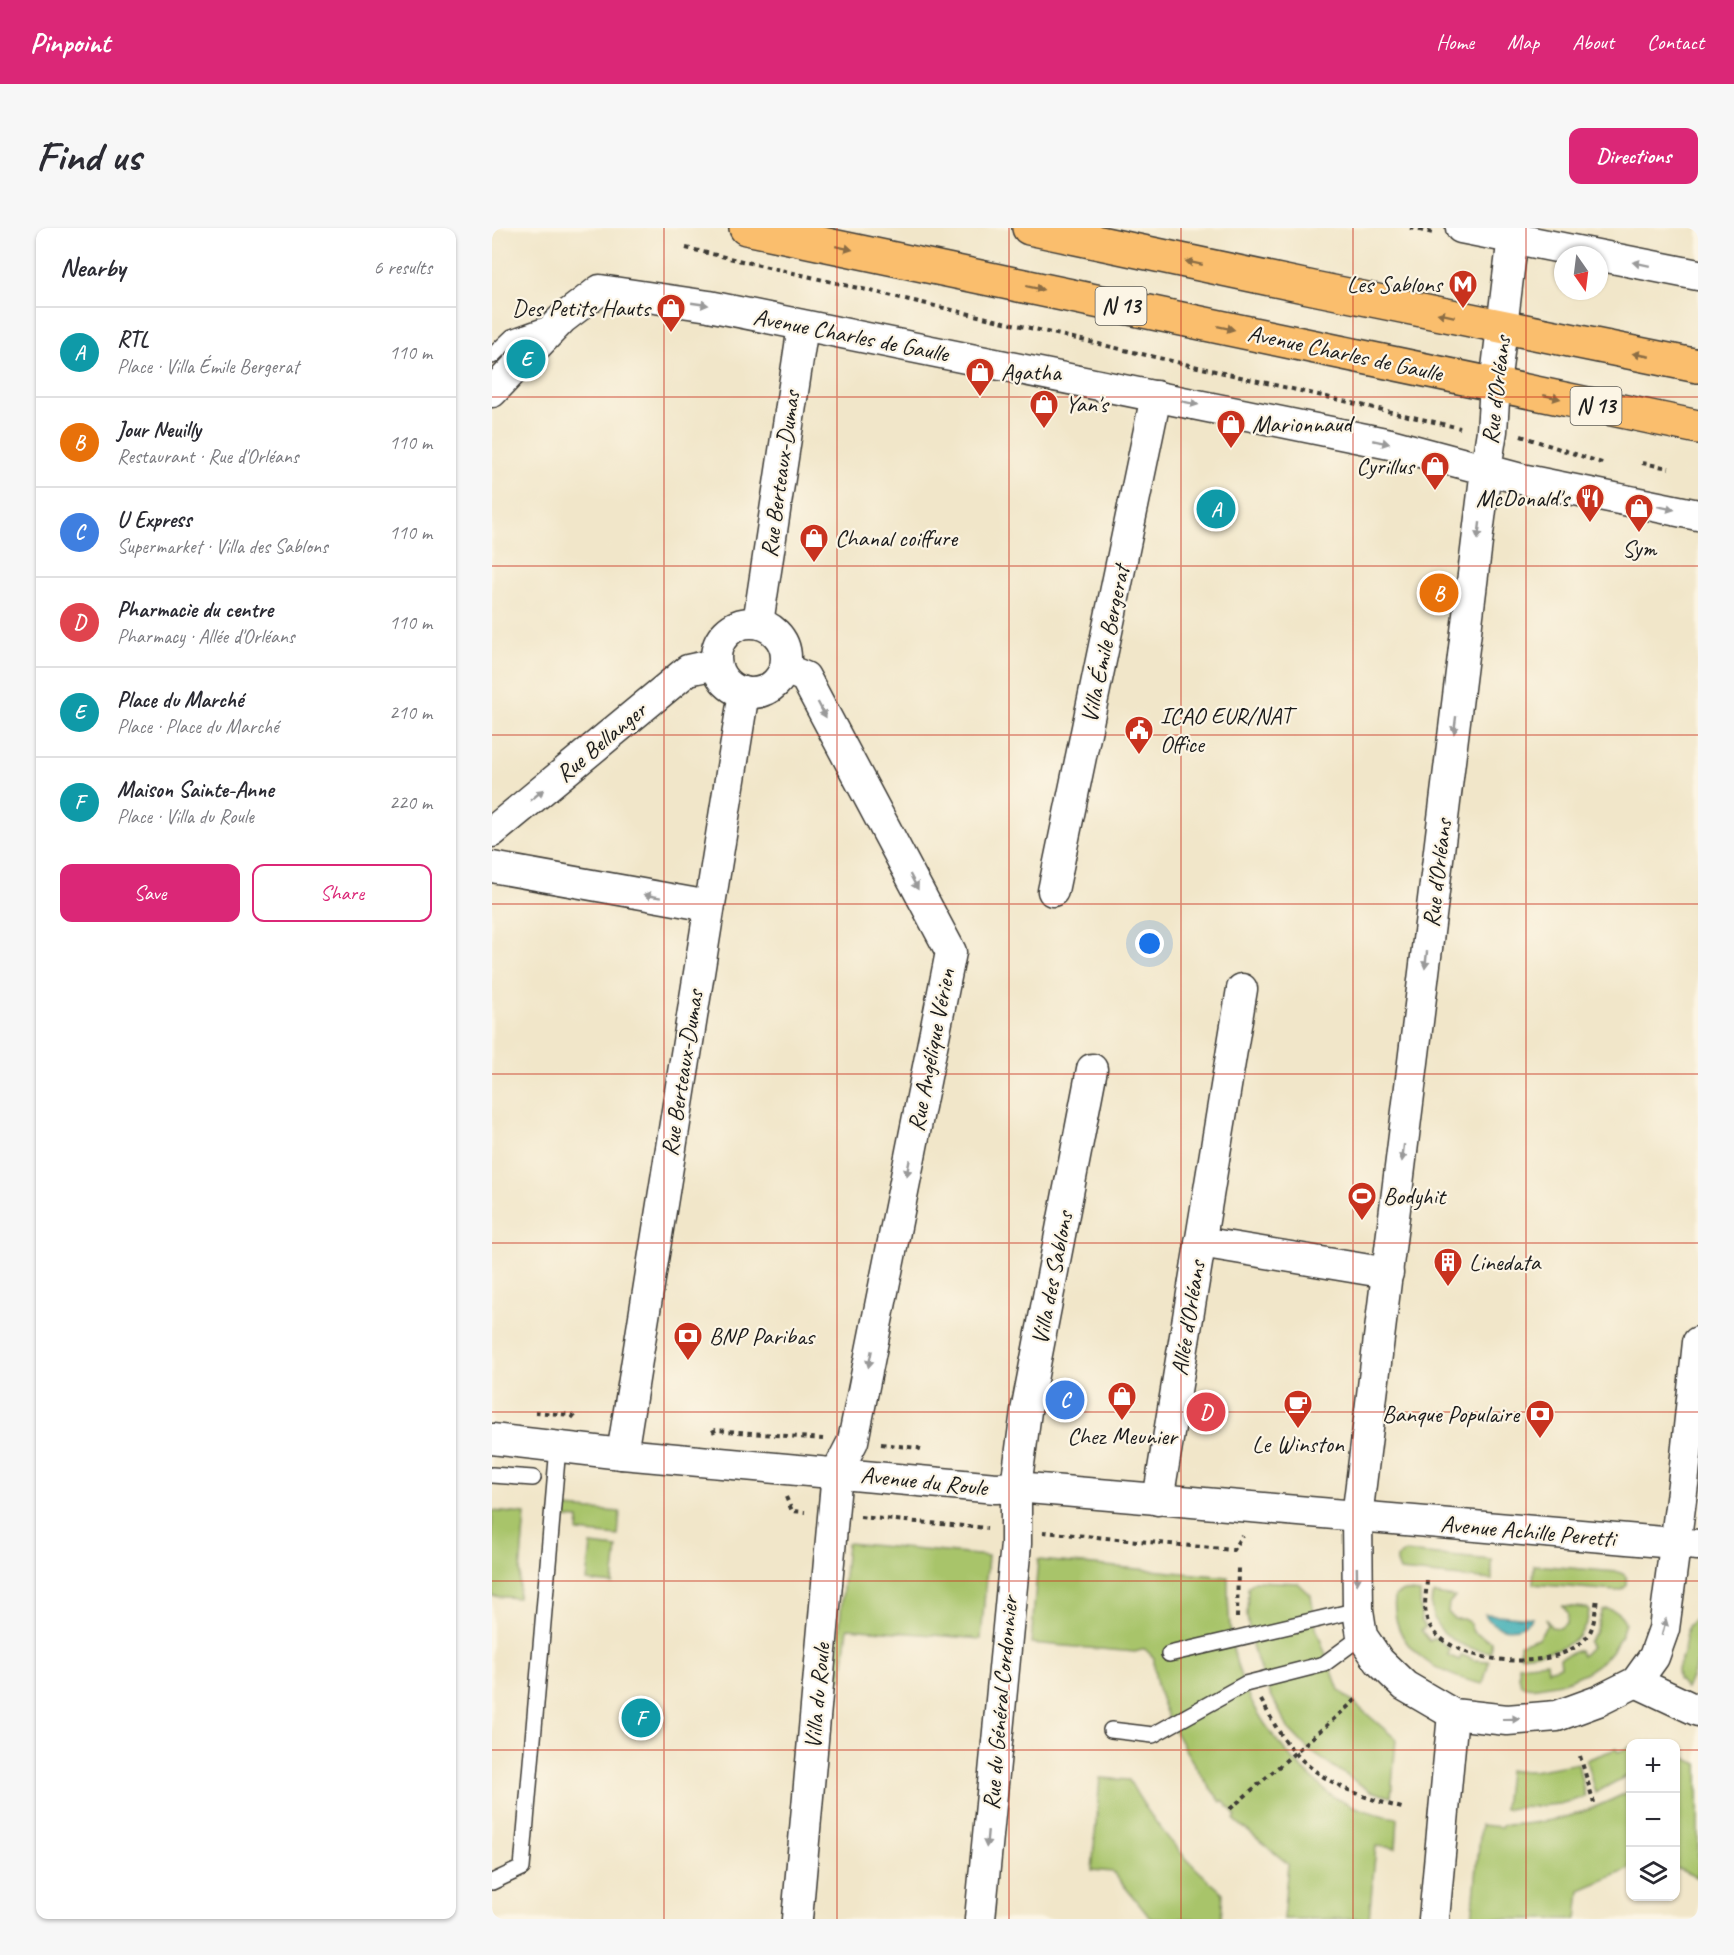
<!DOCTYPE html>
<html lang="en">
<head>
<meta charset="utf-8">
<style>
  :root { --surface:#fff; --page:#f7f7f7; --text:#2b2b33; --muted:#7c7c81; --line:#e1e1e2; --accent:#db2777 }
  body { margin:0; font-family:Caveat,sans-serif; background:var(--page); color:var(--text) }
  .controls { position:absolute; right:18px; bottom:18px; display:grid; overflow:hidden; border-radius:12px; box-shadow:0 2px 4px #0004 }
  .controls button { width:54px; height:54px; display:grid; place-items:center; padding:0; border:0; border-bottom:2px solid var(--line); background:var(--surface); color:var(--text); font:30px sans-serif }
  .compass { position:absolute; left:1062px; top:18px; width:54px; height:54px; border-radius:50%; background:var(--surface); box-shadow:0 2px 4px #0004; rotate:166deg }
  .you { position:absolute; left:658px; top:716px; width:21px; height:21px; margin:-15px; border:4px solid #fff; border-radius:50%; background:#1a73e8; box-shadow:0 0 0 9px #1a73e833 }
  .badge { display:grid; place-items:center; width:39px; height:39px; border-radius:50%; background:var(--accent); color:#fff; font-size:20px; font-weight:700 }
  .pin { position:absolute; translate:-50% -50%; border:3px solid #fff; box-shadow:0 2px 6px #0006 }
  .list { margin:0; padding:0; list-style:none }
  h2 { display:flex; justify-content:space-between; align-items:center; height:78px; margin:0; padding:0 24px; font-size:26px }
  h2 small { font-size:20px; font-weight:400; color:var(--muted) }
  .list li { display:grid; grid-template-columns:39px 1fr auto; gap:18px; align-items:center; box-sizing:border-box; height:90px; padding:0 24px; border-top:2px solid var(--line) }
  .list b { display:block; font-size:22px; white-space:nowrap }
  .list p { margin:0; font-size:20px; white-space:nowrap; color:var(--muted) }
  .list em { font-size:20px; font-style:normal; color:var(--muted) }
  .actions { display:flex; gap:12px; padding:18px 24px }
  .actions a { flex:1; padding:14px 0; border:2px solid var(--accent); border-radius:12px; text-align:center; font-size:21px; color:var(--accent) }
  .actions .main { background:var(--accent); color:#fff }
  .icon { flex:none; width:33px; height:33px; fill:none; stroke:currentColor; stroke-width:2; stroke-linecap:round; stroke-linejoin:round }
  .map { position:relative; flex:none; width:1206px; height:1691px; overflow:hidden; border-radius:12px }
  header { display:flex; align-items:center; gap:36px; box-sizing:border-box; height:84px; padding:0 30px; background:var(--accent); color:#fff }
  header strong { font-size:28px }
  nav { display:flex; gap:33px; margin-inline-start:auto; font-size:21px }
  .intro { display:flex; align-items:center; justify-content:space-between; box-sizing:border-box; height:144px; padding:0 36px }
  h1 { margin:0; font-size:42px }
  .button { padding:15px 27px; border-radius:12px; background:var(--accent); color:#fff; font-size:21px; font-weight:700 }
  main { display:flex; gap:36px; padding:0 36px }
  aside { flex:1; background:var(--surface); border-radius:12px; box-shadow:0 2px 4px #0004 }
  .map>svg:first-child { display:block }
  .green { fill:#a8c46b; stroke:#627044; stroke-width:1.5 }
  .water { fill:#3caeb5; stroke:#2c6568; stroke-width:1.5 }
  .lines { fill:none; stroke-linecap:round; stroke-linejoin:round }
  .lane-casing { stroke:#3c3a36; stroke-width:18 }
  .street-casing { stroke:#3c3a36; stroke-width:33 }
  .primary-casing { stroke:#3c3a36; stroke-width:36 }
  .path { stroke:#3c3a36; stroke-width:4; stroke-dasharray:4.5 4.5; stroke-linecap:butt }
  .lane { stroke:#fff; stroke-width:15 }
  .street { stroke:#fff; stroke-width:30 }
  .primary { stroke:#fabe6d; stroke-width:33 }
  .oneway { fill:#8b6d44 }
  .oneway2 { fill:#999 }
  .grid { fill:none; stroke:#c8321e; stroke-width:1.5; stroke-opacity:0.55 }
  .labels { text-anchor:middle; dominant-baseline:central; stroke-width:4.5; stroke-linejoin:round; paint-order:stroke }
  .shield { fill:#fcf5e5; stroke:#5f5d58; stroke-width:1.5 }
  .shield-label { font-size:22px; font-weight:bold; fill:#1c1c1c }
  .poi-label { font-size:24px; fill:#1c1c1c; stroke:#fcf5e5; text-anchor:start }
  .street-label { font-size:24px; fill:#1c1c1c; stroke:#fcf5e5 }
</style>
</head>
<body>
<header>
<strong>Pinpoint</strong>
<nav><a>Home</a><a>Map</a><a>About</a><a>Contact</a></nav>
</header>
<div class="intro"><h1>Find us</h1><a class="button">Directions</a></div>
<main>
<aside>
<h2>Nearby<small>6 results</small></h2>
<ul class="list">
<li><span class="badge" style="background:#0f9aa8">A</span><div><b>RTL</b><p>Place · Villa Émile Bergerat</p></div><em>110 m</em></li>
<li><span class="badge" style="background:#e8710a">B</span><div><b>Jour Neuilly</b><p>Restaurant · Rue d'Orléans</p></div><em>110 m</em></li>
<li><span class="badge" style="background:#3f7fe0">C</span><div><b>U Express</b><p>Supermarket · Villa des Sablons</p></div><em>110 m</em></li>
<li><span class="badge" style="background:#e0444e">D</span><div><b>Pharmacie du centre</b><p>Pharmacy · Allée d'Orléans</p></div><em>110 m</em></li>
<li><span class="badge" style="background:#0f9aa8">E</span><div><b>Place du Marché</b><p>Place · Place du Marché</p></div><em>210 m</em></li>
<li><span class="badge" style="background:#0f9aa8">F</span><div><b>Maison Sainte-Anne</b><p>Place · Villa du Roule</p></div><em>220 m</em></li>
</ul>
<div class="actions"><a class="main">Save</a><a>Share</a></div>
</aside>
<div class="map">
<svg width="1206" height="1691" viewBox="0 0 1206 1691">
  <rect width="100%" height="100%" fill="#fcf5e5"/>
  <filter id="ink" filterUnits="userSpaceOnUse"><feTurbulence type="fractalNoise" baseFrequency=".0167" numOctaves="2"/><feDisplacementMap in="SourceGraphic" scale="12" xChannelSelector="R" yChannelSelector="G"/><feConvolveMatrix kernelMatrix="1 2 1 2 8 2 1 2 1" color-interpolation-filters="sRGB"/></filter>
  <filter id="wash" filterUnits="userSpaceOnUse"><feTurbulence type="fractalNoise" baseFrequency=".008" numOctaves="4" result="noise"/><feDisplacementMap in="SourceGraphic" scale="24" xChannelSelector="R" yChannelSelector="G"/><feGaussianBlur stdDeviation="1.35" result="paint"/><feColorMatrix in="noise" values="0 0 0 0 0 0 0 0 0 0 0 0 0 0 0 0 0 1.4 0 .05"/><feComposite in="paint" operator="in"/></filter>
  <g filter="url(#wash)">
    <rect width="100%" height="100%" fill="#f1e6c9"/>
    <!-- green -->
    <g class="green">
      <path d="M73,1280L128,1284L126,1308L86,1304L87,1291L72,1290Z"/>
      <path d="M0,1283L33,1286L26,1370L0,1368Z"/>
      <path d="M355,1315L496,1328L489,1411L356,1400L350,1451H343Z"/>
      <path d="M99,1317L125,1320L121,1356L95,1353Z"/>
      <path d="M913,1324L1000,1332V1352L908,1343L905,1335V1330Z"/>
      <path d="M546,1332L736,1349C736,1379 737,1411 746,1440C760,1484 787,1520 820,1550C826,1555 831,1561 837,1566C854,1577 886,1588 906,1590L904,1620L884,1618L877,1691H791L796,1636L746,1595L742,1591L744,1589L731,1572L729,1574C701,1538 660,1476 662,1430L653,1421L643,1424L539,1415Z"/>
      <path d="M1042,1337L1126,1344C1133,1346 1136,1349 1135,1357L1130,1362L1124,1363L1041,1356Z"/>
      <path d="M763,1353L806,1355L819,1367L824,1400L847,1462L904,1511L899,1569L878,1563L818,1523L796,1500L771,1451L759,1414L755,1388L756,1359Z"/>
      <path d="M911,1363L928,1365L929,1392L934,1399L929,1402L938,1413L943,1410L958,1421L956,1427L967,1432L970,1427L982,1432L997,1433L991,1456C947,1447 897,1421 903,1368Z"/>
      <path d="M943,1366L963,1369L957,1375L956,1384L962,1391H971L977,1394L981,1404L999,1413V1424C968,1421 934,1403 940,1368Z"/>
      <path d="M1071,1378L1095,1380L1097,1382C1095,1419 1057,1425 1028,1427V1416L1046,1410L1055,1397L1054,1391L1059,1399L1068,1400L1075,1394L1076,1385Z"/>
      <path d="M1114,1381C1123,1382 1130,1385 1133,1395C1123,1433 1089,1453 1052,1458C1043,1459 1036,1462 1029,1456L1027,1448V1437L1055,1434L1056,1442L1069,1438L1068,1430L1087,1422L1090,1428L1099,1419L1096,1414L1103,1405L1110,1382Z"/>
      <path d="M1202,1392H1206V1433L1194,1461L1186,1451L1185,1441L1192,1422L1196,1398Z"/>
      <path d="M1138,1519V1546L1103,1565L1094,1532L1124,1521L1126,1524Z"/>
      <path d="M1184,1526L1206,1536V1650L1184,1640Z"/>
      <path d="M1086,1535L1093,1569L1067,1576L1012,1581L1016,1543H1041Z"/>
      <path d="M608,1550L637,1552C661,1596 693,1633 731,1665L729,1691H659L621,1644L600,1642Z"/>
      <path d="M1138,1563V1641L1088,1662L1085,1691H980L989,1597L1009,1599L1010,1597C1062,1596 1092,1586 1138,1563Z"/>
    </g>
    <!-- water -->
    <path class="water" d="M993,1386L1040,1390C1028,1406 1002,1404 993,1386Z"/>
  </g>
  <g filter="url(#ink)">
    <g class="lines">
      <!-- lane casing -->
      <g class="lane-casing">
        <g id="lane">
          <path d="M0,128L20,109L56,96"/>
          <path d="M0,1247L41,1250"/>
          <path d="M677,1426L866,1382"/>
          <path d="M619,1502L661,1507L753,1456L832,1436L870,1408"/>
          <path d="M0,1654L30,1640L66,1219"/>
        </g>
      </g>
      <!-- street casing -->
      <g class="street-casing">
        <g id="street">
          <path d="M969,0L1206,47"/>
          <path d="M1022,0L1003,157L1000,203L994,241L865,1289L866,1382L870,1408L887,1433L913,1458L961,1486L1015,1492L1065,1488L1106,1473L1144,1454L1162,1429L1172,1401L1191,1256L1206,1114"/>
          <path d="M0,164L70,91L108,62L217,78L898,216L1029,251L1206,287"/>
          <path d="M266,395L311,98"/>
          <circle cx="259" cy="430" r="35"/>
          <path d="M293,441L313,449L459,724L361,1213L345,1244L305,1691"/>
          <path d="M0,604L196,442L224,436"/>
          <path d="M0,639L217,678"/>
          <path d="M561,663L664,168"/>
          <path d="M708,1014L896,1045"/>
          <path d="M0,1211L130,1226L504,1260L524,1259L1206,1317"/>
          <path d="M130,1226L252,464"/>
          <path d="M666,1272L750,761"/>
          <path d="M1144,1454L1206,1483"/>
          <path d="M488,1691L524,1316V1259L534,1183L600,841"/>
          <path d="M942,1691L961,1486"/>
        </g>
      </g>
      <!-- primary casing -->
      <g class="primary-casing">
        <g id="primary">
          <path d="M254,0L1206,199"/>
          <path d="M537,0L826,61L1206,138"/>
        </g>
      </g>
      <!-- path -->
      <g class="path">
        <path d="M918,0L941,5"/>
        <path d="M194,20L968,200"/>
        <path d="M1029,208L1113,236"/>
        <path d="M1150,235L1177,240"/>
        <path d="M43,1184L79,1187L85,1192"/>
        <path d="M220,1204L224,1202L331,1211"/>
        <path d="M389,1216L426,1220L432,1223"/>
        <path d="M294,1269L300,1283L313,1284"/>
        <path d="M368,1289L495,1300"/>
        <path d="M551,1304L741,1322L750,1307"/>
        <path d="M935,1353C934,1368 930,1384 938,1398C962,1438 1064,1445 1094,1410C1103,1400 1103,1383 1105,1370"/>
        <path d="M745,1390L746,1338"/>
        <path d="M769,1472C776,1484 782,1497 790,1508C817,1550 864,1568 910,1580"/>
        <path d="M1088,1528L1102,1575"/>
        <path d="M738,1581L867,1469"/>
      </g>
      <!-- lane -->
      <use href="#lane" class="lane"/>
      <!-- street -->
      <use href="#street" class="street"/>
      <!-- primary -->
      <use href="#primary" class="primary"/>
    </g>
    <!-- one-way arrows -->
    <defs><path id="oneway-solid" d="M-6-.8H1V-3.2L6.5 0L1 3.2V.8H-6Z" transform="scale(1.5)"/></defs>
    <g class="oneway">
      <use href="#oneway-solid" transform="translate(352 20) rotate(12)"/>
      <use href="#oneway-solid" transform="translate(702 35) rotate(-168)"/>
      <use href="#oneway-solid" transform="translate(543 60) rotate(12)"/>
      <use href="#oneway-solid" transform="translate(954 87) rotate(-168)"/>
      <use href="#oneway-solid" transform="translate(734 100) rotate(12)"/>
      <use href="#oneway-solid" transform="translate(1149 127) rotate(-169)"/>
      <use href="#oneway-solid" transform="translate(1060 169) rotate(12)"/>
    </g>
    <g class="oneway2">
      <use href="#oneway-solid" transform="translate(1149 36) rotate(-168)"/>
      <use href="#oneway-solid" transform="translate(208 76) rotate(8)"/>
      <use href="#oneway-solid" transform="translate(698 175) rotate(12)"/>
      <use href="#oneway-solid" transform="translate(889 214) rotate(12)"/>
      <use href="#oneway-solid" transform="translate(1174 280) rotate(12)"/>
      <use href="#oneway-solid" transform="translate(987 303) rotate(97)"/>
      <use href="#oneway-solid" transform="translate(330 482) rotate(62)"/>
      <use href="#oneway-solid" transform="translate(963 497) rotate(97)"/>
      <use href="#oneway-solid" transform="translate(45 567) rotate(-40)"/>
      <use href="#oneway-solid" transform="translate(422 654) rotate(62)"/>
      <use href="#oneway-solid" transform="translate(160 668) rotate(-170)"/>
      <use href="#oneway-solid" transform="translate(934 732) rotate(97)"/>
      <use href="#oneway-solid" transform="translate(911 925) rotate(97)"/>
      <use href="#oneway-solid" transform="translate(416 940) rotate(101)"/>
      <use href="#oneway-solid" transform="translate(378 1131) rotate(101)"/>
      <use href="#oneway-solid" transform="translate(865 1348) rotate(89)"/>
      <use href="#oneway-solid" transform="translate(1172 1399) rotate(-76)"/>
      <use href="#oneway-solid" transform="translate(1019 1491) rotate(-2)"/>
      <use href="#oneway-solid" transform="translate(495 1611) rotate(95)"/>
    </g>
  </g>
  <!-- grid -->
  <path class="grid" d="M172,0V1691M345,0V1691M517,0V1691M689,0V1691M861,0V1691M1034,0V1691M0,169H1206M0,338H1206M0,507H1206M0,676H1206M0,846H1206M0,1015H1206M0,1184H1206M0,1353H1206M0,1522H1138M1184,1522H1206"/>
  <!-- icons -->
  <defs>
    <g id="metro-pin" transform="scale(1.5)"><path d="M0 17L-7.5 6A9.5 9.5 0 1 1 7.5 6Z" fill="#c8321e" stroke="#fcf5e5"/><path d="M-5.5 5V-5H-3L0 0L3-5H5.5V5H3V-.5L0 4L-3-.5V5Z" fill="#fff"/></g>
    <g id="shop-pin" transform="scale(1.5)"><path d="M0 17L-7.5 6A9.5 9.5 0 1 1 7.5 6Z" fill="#c8321e" stroke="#fcf5e5"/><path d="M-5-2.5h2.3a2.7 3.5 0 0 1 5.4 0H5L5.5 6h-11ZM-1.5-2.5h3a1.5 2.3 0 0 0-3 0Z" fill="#fff"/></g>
    <g id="restaurant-pin" transform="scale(1.5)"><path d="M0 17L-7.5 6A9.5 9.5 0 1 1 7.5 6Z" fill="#c8321e" stroke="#fcf5e5"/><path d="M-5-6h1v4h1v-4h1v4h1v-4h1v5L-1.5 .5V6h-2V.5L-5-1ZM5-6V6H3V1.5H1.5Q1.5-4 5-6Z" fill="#fff"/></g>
    <g id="civic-pin" transform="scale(1.5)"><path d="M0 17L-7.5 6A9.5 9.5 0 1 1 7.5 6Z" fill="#c8321e" stroke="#fcf5e5"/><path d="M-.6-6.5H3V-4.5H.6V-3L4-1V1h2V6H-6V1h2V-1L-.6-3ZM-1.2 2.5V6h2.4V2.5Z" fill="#fff"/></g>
    <g id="stadium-pin" transform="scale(1.5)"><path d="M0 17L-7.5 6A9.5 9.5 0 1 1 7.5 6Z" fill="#c8321e" stroke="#fcf5e5"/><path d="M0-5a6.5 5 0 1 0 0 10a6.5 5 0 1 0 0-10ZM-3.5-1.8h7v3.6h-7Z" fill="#fff"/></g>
    <g id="building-pin" transform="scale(1.5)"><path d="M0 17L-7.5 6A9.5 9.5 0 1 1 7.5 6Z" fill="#c8321e" stroke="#fcf5e5"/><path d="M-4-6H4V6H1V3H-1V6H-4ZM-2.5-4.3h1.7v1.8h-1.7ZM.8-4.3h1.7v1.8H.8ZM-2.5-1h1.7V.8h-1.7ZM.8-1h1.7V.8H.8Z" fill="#fff"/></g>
    <g id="bank-pin" transform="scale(1.5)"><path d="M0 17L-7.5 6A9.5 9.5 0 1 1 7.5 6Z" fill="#c8321e" stroke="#fcf5e5"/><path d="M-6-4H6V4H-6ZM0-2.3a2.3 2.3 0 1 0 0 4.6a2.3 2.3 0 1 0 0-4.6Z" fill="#fff"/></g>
    <g id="cafe-pin" transform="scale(1.5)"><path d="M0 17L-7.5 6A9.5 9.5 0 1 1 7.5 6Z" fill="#c8321e" stroke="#fcf5e5"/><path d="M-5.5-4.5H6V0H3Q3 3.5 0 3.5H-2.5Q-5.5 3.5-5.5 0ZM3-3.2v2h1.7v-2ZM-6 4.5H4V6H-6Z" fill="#fff"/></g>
  </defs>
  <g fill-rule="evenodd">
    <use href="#metro-pin" x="971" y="56"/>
    <use href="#shop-pin" x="179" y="80"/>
    <use href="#shop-pin" x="488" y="144"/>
    <use href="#shop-pin" x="552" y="176"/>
    <use href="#shop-pin" x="739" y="196"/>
    <use href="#shop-pin" x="943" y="238"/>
    <use href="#restaurant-pin" x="1098" y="270"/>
    <use href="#shop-pin" x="1147" y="280"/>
    <use href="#shop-pin" x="322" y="310"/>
    <use href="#civic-pin" x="647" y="502"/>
    <use href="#stadium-pin" x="870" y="968"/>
    <use href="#building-pin" x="956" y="1034"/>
    <use href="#bank-pin" x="196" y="1108"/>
    <use href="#shop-pin" x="630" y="1168"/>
    <use href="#cafe-pin" x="806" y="1176"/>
    <use href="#bank-pin" x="1048" y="1186"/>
  </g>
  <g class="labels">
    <!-- shield labels -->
    <g class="shield">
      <rect x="603.5" y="59" width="51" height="38" rx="4.5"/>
      <rect x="1078.5" y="159" width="51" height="38" rx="4.5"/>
    </g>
    <g class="shield-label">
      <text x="629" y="78">N 13</text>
      <text x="1104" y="178">N 13</text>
    </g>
    <!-- poi labels -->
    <g class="poi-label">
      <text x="950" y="56" text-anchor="end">Les Sablons</text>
      <text x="158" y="80" text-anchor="end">Des Petits Hauts</text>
      <text x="509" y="144">Agatha</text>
      <text x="573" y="176">Yan's</text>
      <text x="760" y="196">Marionnaud</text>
      <text x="922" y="238" text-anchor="end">Cyrillus</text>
      <text x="1077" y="270" text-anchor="end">McDonald's</text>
      <text x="343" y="310">Chanal coiffure</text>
      <text x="1147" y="320" text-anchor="middle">Sym</text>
      <text x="668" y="488">ICAO EUR/NAT<tspan x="668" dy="28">Office</tspan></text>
      <text x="891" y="968">Bodyhit</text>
      <text x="977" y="1034">Linedata</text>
      <text x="217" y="1108">BNP Paribas</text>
      <text x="1027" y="1186" text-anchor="end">Banque Populaire</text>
      <text x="630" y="1208" text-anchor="middle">Chez Meunier</text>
      <text x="806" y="1216" text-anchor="middle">Le Winston</text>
    </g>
    <!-- street labels -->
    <g class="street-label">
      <text transform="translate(359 107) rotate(11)">Avenue Charles de Gaulle</text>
      <text transform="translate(853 125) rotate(12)">Avenue Charles de Gaulle</text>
      <text transform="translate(1004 162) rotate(-83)">Rue d'Orléans</text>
      <text transform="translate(288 246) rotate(-82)">Rue Berteaux-Dumas</text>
      <text transform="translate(613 416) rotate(-78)">Villa Émile Bergerat</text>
      <text transform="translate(109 514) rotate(-40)">Rue Bellanger</text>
      <text transform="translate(945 645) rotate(-83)">Rue d'Orléans</text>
      <text transform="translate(439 822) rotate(-79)">Rue Angélique Vérien</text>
      <text transform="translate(190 845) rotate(-81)">Rue Berteaux-Dumas</text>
      <text transform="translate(560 1050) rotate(-79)">Villa des Sablons</text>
      <text transform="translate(696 1090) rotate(-81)">Allée d'Orléans</text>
      <text transform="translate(432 1253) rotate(6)">Avenue du Roule</text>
      <text transform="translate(1036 1303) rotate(5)">Avenue Achille Peretti</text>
      <text transform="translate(325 1468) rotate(-85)">Villa du Roule</text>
      <text transform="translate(508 1475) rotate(-85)">Rue du Général Cordonnier</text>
    </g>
  </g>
</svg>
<div class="controls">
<button>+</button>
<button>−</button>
<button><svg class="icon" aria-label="layers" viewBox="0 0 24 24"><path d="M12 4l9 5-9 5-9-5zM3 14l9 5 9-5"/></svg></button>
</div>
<svg class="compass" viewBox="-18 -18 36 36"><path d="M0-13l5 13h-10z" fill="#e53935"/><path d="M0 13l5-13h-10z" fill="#7c7c81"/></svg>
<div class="you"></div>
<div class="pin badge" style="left:724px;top:281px;background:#0f9aa8">A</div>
<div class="pin badge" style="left:947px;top:365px;background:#e8710a">B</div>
<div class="pin badge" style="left:573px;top:1172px;background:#3f7fe0">C</div>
<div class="pin badge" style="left:714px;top:1184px;background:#e0444e">D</div>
<div class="pin badge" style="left:34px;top:131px;background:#0f9aa8">E</div>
<div class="pin badge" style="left:149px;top:1490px;background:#0f9aa8">F</div>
</div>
</main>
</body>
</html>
